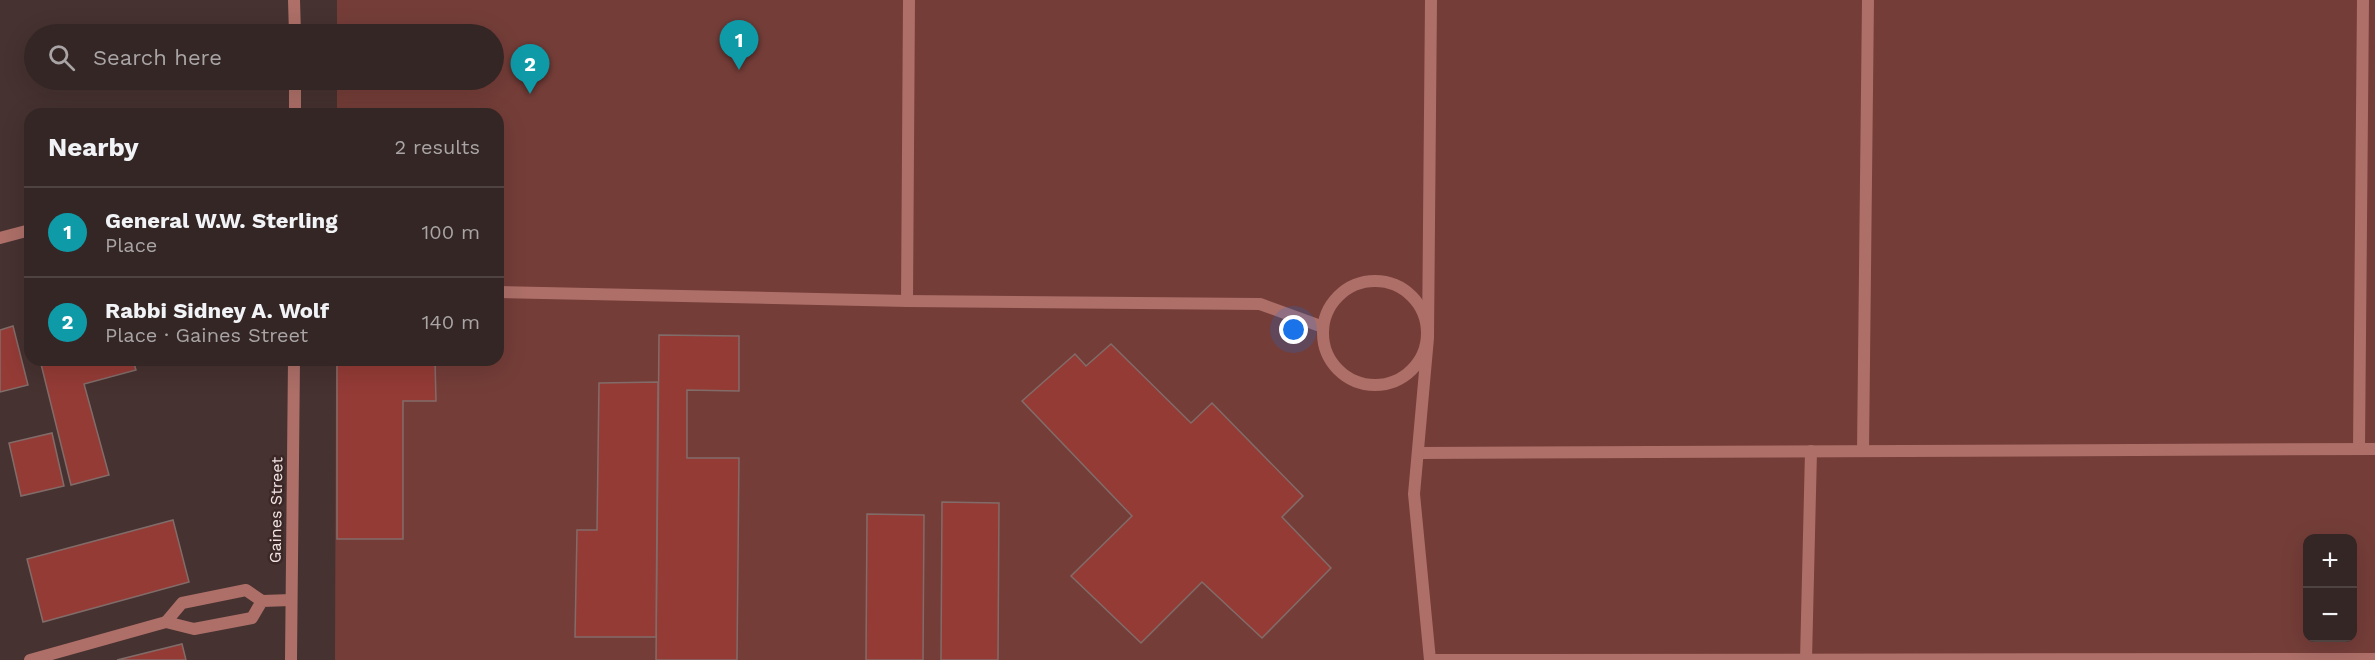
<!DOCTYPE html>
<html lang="en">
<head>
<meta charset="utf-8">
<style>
  :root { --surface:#342624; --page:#3f3231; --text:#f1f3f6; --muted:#a9a5a6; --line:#4e4341; --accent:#52cbd9 }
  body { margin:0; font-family:"Work Sans",sans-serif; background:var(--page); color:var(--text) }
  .controls { position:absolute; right:18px; bottom:18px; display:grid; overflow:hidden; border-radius:12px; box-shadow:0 6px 24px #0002 }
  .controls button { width:54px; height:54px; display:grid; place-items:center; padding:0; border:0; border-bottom:2px solid var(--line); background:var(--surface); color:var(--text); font:30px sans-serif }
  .you { position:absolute; left:1294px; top:330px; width:21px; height:21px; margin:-15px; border:4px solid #fff; border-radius:50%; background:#1a73e8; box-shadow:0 0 0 9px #1a73e833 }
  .badge { display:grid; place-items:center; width:39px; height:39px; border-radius:50%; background:var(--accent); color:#fff; font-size:20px; font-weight:700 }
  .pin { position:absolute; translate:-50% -50px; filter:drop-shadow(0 2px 3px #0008) }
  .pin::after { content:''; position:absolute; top:32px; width:21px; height:18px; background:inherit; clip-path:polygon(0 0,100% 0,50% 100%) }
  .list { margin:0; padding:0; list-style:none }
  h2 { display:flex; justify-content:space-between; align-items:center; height:78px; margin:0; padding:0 24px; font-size:26px }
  h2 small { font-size:20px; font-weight:400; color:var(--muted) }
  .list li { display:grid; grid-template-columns:39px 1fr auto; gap:18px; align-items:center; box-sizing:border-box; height:90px; padding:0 24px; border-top:2px solid var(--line) }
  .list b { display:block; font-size:22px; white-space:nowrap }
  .list p { margin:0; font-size:20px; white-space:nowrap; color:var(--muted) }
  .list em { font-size:20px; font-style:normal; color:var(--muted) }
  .icon { flex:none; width:33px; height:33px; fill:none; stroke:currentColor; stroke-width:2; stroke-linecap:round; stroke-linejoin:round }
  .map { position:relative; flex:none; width:2375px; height:660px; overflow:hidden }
  .search { position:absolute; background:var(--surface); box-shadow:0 6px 24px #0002; left:24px; top:24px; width:480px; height:66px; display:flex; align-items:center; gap:15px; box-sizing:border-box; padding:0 21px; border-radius:33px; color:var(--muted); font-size:22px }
  .panel { position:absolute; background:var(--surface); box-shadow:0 6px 24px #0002; left:24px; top:108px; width:480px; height:258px; border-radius:18px }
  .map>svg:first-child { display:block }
  .green { fill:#743d38; fill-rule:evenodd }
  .building { fill:#943b36; stroke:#826c69; stroke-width:1.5 }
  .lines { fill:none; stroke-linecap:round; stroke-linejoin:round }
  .service { stroke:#ad6f68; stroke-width:12 }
  .minor { stroke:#ad6f68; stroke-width:12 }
  .labels { text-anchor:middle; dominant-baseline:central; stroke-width:5; stroke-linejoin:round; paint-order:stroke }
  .street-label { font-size:16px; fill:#f2e5e4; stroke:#3b2826 }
</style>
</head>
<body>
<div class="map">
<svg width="2375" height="660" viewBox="0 0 2375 660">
  <rect width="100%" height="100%" fill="#463230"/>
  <!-- green -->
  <path class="green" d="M337,0H2375V660H335L336,360H498V114H337V80H494V34H337ZM2308,538H2352V638H2308Z"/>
  <!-- building -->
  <g class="building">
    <path d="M13,326L28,385L0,392V330Z"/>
    <path d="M659,335L739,336V391L687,390V458H739L737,660H656Z"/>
    <path d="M1111,344L1191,423L1212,403L1303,496L1282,517L1331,568L1262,638L1202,582L1141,643L1071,576L1132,516L1022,401L1075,354L1086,366Z"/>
    <path d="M40,360H133L136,370L84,384L109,475L71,485Z"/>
    <path d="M337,360H435L436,401H403V539H337Z"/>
    <path d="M658,382L656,637H575L577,530H597L599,383Z"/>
    <path d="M52,433L64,486L21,496L9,443Z"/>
    <path d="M942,502L999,503L998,660H941Z"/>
    <path d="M867,514L924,515L923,660H866Z"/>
    <path d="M173,520L189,582L43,622L27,559Z"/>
    <path d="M182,644L186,660H117Z"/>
  </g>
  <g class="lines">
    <!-- service -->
    <g class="service">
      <circle cx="1375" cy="333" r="52"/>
      <path d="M498,292L907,301L1260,304L1323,327"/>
      <path d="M907,301L909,0"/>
      <path d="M2359,449L2363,0"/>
      <path d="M1863,451L1868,0"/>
      <path d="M1418,453L2375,449"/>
      <path d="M262,601L252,618L194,629L166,622L182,603L246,590L262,601L291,600"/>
      <path d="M30,660L166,622"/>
      <path d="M1430,660L2375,659"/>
      <path d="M1430,660L1414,494L1428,338L1431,0"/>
      <path d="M1806,660L1811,451"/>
    </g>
    <!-- minor -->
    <g class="minor">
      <path d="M294,0L295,34"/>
      <path d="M295,80V114"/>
      <path d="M0,238L30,230"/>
      <path d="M291,660L294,360"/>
    </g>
  </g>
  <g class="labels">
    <!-- street labels -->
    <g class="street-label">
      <text transform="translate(276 510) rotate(-89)">Gaines Street</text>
    </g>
  </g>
</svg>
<div class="controls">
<button>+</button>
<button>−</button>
</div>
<div class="you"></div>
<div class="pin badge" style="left:739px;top:70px;background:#0f9aa8">1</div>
<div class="pin badge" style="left:530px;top:94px;background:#0f9aa8">2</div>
<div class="search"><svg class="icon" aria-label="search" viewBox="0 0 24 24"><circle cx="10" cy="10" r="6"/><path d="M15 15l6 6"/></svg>Search here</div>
<section class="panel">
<h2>Nearby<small>2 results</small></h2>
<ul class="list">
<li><span class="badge" style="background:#0f9aa8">1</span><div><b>General W.W. Sterling</b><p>Place</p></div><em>100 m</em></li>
<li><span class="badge" style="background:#0f9aa8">2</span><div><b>Rabbi Sidney A. Wolf</b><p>Place · Gaines Street</p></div><em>140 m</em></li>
</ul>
</section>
</div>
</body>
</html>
